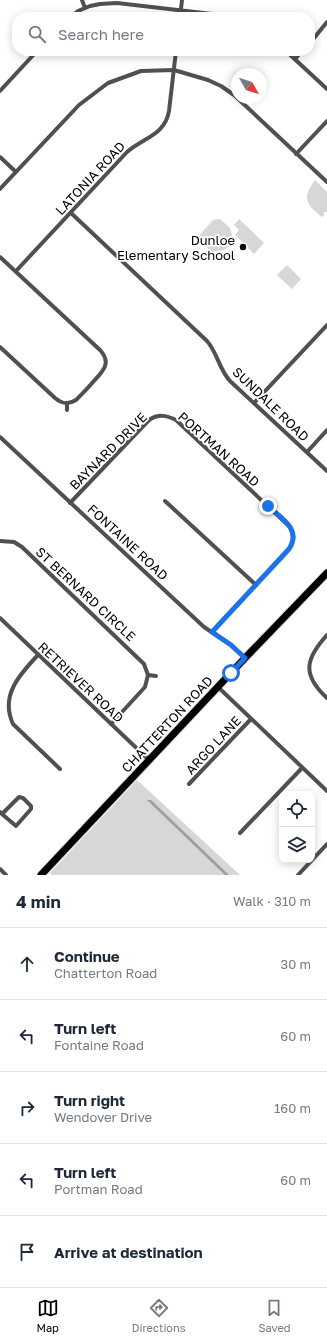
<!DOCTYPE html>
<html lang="en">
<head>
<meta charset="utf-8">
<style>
  :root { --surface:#fff; --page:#f2f2f3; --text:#1f2937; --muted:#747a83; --line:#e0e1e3; --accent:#000 }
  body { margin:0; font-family:"Golos Text",sans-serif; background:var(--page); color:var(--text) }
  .controls { position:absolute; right:12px; bottom:12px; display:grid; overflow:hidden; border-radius:8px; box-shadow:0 2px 10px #0003 }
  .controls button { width:36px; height:36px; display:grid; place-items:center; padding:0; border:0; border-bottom:1px solid var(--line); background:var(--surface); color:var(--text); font:20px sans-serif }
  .compass { position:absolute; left:231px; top:68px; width:36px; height:36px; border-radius:50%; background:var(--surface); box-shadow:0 2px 10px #0003; rotate:129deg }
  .stop { position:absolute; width:12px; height:12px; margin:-9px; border:3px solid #1a73e8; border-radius:50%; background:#fff }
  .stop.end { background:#1a73e8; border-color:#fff; box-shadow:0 1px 4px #0008 }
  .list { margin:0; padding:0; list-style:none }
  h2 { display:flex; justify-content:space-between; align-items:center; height:52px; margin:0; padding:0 16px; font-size:17px }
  h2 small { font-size:13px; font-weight:400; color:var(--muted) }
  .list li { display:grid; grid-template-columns:26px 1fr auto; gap:12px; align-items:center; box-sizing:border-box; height:72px; padding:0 16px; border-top:1px solid var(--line) }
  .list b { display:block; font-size:15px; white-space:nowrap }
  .list p { margin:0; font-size:13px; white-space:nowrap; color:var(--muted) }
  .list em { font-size:13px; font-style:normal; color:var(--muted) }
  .icon { flex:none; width:22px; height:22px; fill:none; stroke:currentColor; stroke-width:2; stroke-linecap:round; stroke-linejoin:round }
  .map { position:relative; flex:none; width:327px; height:875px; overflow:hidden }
  .search { position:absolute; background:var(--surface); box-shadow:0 2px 10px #0003; left:12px; right:12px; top:12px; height:44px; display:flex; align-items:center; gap:10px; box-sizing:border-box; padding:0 14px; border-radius:16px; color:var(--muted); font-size:15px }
  .sheet { height:412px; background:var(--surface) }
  nav { display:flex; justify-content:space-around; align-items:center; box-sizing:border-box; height:56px; border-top:1px solid var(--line); background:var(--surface); font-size:11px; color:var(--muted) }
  nav a { display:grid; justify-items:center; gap:2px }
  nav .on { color:var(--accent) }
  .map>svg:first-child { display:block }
  .green { fill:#d7d7d7 }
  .water { fill:#9e9e9e }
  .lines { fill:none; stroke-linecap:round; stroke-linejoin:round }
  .primary-casing { stroke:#dbdbdb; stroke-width:9 }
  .minor { stroke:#505050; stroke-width:4 }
  .primary { stroke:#000; stroke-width:7 }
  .route { stroke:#1a73e8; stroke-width:5 }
  .poi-dot { fill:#000; stroke:#fff; stroke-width:1.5 }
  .labels { text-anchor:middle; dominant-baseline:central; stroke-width:3.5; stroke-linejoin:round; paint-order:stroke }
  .street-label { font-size:13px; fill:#000; stroke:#fff }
  .poi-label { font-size:13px; fill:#000; stroke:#fff; text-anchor:end }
</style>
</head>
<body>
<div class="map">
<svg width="327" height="875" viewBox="0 0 327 875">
  <rect width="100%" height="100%" fill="#fff"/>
  <!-- green -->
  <g class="green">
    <path d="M315,180L327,192V212H324V216L322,217C307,205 301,199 315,180Z"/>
    <path d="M220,219L230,228L234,243L224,250L212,252L197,238L213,220Z"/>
    <path d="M239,219L264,243L254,254L235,235L239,230L234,225Z"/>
    <path d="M287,265L301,279L292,289L277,275Z"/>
    <path d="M137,780L240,875H52L50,873Z"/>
  </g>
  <!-- water -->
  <path class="water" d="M147,800H151L229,875H225Z"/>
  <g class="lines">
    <!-- primary casing -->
    <g class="primary-casing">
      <path id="primary" d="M41,875L245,658L327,573"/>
    </g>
    <!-- minor -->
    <g class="minor">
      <path d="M82,0L85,8"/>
      <path d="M71,17L78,11L90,6L100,4L117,3L212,14L225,17"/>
      <path d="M180,17L182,0"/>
      <path d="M310,43L327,22"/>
      <path d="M286,51L327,89"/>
      <path d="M295,59L302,51"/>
      <path d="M0,91L37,51"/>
      <path d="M296,154L327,121"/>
      <path d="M0,157L16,172"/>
      <path d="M0,189L79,105L108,83L141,71L174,70L208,80L221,86L234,95L327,182"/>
      <path d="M71,213L207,341C217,352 219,369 230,381L327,471"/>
      <path d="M0,257L100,350C112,363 103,371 93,382C88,388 82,394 76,400C68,405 62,404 55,398L0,347"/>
      <path d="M16,271L127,152C143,138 165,135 169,111L176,51"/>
      <path d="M254,403L327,325"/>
      <path d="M67,410V403"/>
      <path d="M0,437L204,627L231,645L245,658"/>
      <path d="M307,452L327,430"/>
      <path d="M165,501L256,585"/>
      <path d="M70,503L149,420C158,414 166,415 176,420L290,527C295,535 294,541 289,549L212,632"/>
      <path d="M0,541L14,542L22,547L144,664L148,675L145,687L111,724"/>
      <path d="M0,618L149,760"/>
      <path d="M327,635C305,659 302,675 327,698"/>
      <path d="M38,655C19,675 0,696 13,724L60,769"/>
      <path d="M148,675L156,676"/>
      <path d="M218,687L327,791"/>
      <path d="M189,784L251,719"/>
      <path d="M0,812L2,814L16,826L31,809V806L23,798L19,797L2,814"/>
      <path d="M240,833L302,768"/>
      <path d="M0,869L6,875"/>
      <path d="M298,875L327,844"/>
    </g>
    <!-- primary -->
    <use href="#primary" class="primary"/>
  </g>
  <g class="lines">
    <!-- route -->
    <path class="route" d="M231,673L245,658L231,645L212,632L289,549C302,529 281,518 268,506"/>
  </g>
  <!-- markers -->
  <circle class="poi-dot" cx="243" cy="247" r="4"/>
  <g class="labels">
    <!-- street labels -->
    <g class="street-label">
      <text transform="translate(90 178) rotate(-47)">LATONIA ROAD</text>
      <text transform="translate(271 404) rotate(44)">SUNDALE ROAD</text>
      <text transform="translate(219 449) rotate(42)">PORTMAN ROAD</text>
      <text transform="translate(108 451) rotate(-45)">BAYNARD DRIVE</text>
      <text transform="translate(128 542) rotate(43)">FONTAINE ROAD</text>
      <text transform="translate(86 594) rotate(43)">ST BERNARD CIRCLE</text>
      <text transform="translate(81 682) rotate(43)">RETRIEVER ROAD</text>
      <text transform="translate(167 724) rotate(-47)">CHATTERTON ROAD</text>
      <text transform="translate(213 745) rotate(-47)">ARGO LANE</text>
    </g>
    <!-- poi labels -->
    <g class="poi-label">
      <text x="235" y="240">Dunloe<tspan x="235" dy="15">Elementary School</tspan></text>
    </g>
  </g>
</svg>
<div class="controls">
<button><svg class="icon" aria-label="locate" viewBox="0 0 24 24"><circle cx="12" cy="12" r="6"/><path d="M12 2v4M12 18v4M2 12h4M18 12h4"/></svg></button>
<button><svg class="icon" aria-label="layers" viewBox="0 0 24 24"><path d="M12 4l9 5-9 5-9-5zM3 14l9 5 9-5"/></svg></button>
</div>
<svg class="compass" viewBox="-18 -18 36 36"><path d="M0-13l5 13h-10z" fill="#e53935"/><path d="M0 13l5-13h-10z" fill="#747a83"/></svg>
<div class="stop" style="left:231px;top:673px"></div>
<div class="stop end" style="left:268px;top:506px"></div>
<div class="search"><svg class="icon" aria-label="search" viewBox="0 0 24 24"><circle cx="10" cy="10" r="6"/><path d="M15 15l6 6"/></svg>Search here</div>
</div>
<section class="sheet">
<h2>4 min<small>Walk · 310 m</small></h2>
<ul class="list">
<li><svg class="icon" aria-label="ahead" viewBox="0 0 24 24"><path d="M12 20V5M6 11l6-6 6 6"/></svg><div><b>Continue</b><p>Chatterton Road</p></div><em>30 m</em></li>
<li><svg class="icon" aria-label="left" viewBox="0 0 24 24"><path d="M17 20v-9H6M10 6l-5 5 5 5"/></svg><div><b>Turn left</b><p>Fontaine Road</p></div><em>60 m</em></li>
<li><svg class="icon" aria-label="right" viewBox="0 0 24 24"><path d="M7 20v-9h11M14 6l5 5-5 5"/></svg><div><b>Turn right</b><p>Wendover Drive</p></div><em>160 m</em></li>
<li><svg class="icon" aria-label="left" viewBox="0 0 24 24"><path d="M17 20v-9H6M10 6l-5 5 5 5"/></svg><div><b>Turn left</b><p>Portman Road</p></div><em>60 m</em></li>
<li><svg class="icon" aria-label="arrive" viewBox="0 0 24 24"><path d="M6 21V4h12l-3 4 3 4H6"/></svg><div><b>Arrive at destination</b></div></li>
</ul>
</section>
<nav>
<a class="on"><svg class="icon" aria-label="map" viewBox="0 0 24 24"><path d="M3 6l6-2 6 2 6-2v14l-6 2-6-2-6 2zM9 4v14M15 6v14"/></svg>Map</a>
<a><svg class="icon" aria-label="directions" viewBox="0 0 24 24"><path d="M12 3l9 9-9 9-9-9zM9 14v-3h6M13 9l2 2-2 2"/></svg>Directions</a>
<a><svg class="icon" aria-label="saved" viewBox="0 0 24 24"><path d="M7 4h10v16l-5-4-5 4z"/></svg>Saved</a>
</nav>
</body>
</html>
